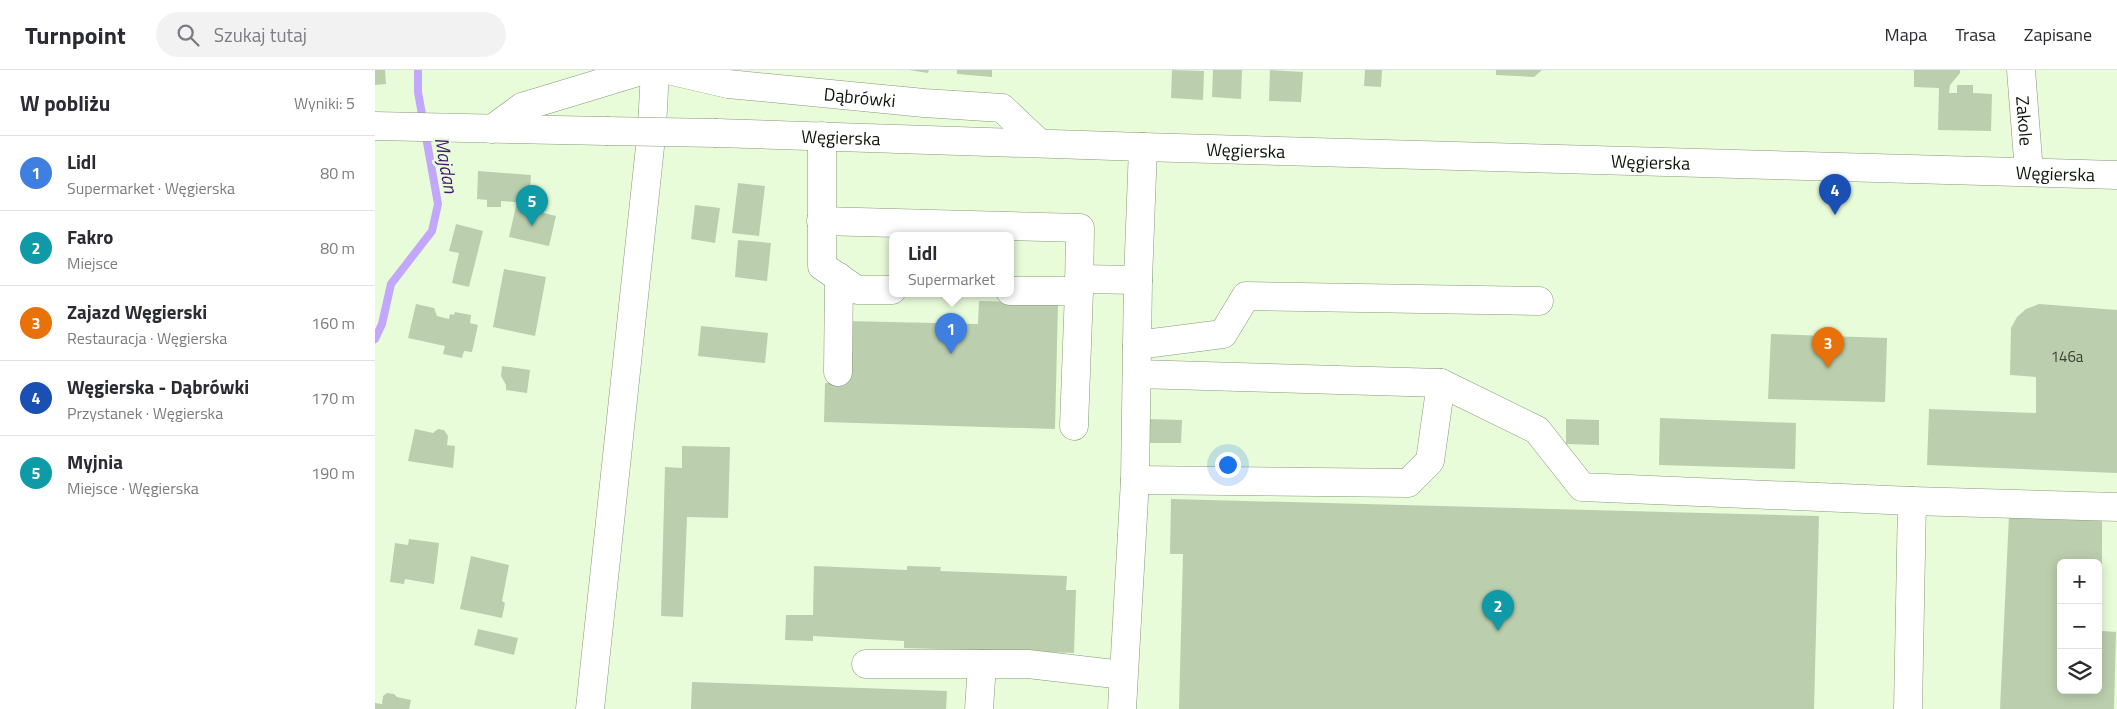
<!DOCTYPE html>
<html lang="pl">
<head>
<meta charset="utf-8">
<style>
  :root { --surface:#fff; --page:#f2f2f3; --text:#2b2b33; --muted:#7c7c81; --line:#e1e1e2; --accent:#7646be }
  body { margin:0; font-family:"Titillium Web",sans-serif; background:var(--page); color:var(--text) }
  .controls { position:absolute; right:15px; bottom:15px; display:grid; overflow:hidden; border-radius:8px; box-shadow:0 2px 12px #0003 }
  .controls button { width:45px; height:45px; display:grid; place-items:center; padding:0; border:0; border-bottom:1px solid var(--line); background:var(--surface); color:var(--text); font:25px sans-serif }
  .you { position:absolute; left:852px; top:394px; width:18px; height:18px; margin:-12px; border:4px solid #fff; border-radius:50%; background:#1a73e8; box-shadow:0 0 0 8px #1a73e833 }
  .badge { display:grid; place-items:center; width:32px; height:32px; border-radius:50%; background:var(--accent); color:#fff; font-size:16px; font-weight:700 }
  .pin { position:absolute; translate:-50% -41px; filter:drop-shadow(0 1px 2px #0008) }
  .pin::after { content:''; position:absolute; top:26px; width:18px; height:15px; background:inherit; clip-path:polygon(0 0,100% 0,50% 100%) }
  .popup { position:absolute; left:514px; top:162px; width:125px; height:65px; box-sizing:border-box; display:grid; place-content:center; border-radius:8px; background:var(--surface); filter:drop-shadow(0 1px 4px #0005); font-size:16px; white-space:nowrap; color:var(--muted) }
  .popup b { font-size:19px; color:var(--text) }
  .popup::after { content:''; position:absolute; left:50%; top:100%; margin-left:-10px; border:10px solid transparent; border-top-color:var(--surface) }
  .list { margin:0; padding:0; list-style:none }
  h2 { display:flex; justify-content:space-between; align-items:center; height:65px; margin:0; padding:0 20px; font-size:21px }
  h2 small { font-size:16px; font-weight:400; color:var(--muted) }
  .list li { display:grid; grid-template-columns:32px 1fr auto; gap:15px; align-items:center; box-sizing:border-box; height:75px; padding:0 20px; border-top:1px solid var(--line) }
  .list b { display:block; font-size:19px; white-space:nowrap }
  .list p { margin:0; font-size:16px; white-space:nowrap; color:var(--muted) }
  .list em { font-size:16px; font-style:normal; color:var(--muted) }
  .icon { flex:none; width:28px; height:28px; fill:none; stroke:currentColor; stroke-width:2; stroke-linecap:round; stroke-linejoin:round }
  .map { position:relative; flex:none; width:1742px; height:639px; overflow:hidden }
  header { display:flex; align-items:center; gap:30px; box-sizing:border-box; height:70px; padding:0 25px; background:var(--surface); border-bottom:1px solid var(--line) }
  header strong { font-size:24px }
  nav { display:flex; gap:28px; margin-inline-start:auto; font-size:18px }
  .search { width:350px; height:45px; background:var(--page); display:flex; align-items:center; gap:12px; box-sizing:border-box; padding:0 18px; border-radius:28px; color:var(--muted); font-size:19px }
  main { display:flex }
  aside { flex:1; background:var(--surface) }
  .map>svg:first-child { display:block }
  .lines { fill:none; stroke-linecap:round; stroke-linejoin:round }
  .stream { stroke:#c3a7fd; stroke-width:8 }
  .building { fill:#bbcfae; fill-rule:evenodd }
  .minor-casing { stroke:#869879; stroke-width:29 }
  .major-casing { stroke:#869879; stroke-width:29 }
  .minor { stroke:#fff; stroke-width:28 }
  .major { stroke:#fff; stroke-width:28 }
  .major-bridge-casing { stroke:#869879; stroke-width:29; stroke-linecap:butt }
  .major-bridge { stroke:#fff; stroke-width:28 }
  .labels { text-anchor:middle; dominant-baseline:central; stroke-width:5; stroke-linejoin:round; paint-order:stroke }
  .number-label { font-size:15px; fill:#394433 }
  .street-label { font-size:18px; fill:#0e150a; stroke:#e8fcda }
  .water-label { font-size:19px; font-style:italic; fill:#421577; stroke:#e8fcda }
</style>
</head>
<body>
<header>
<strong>Turnpoint</strong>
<div class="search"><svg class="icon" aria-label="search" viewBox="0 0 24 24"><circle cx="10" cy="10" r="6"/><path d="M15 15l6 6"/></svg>Szukaj tutaj</div>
<nav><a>Mapa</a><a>Trasa</a><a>Zapisane</a></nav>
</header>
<main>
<aside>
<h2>W pobliżu<small>Wyniki: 5</small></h2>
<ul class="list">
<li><span class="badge" style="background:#3f7fe0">1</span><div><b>Lidl</b><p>Supermarket · Węgierska</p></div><em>80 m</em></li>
<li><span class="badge" style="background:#0f9aa8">2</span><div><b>Fakro</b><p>Miejsce</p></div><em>80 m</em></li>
<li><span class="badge" style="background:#e8710a">3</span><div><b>Zajazd Węgierski</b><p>Restauracja · Węgierska</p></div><em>160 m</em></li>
<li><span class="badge" style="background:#1a4fb4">4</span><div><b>Węgierska - Dąbrówki</b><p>Przystanek · Węgierska</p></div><em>170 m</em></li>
<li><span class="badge" style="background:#0f9aa8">5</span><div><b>Myjnia</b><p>Miejsce · Węgierska</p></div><em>190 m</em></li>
</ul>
</aside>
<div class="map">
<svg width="1742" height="639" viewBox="0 0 1742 639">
  <rect width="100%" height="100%" fill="#e8fcda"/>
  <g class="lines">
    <!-- stream -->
    <path class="stream" d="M0,269L7,254L16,214L57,161L63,134L43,22V0"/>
  </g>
  <!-- building -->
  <g class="building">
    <path d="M0,0H10L11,14L0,15Z"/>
    <path d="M534,0H554L553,3Z"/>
    <path d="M582,0H617V7L582,4Z"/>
    <path d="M797,0L829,1L828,30L796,28Z"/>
    <path d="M838,0H867L866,29L837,27Z"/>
    <path d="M895,0L928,2L926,32L894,31Z"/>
    <path d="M990,0H1007L1006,17L989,16Z"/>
    <path d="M1121,0H1167L1159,7L1121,5Z"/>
    <path d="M1539,0H1585V3L1575,15L1574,23H1582V15H1598V23L1617,24L1616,61L1563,60L1564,18L1539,17Z"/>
    <path d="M103,101L156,105L154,133L126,131V137H112V130L102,129Z"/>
    <path d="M363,113L390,116L384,166L357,163Z"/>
    <path d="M320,135L345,138L340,173L316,169Z"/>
    <path d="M141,136L181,146L174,176L134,167Z"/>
    <path d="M81,154L108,161L94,217L77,213L84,183L74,181Z"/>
    <path d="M363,170L396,173L392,211L360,207Z"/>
    <path d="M129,199L171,207L160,266L118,257Z"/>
    <path d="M604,231L683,233L680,359L449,352L450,313H469L471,251L603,254Z"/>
    <path d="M41,234L59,238L62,246L74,249L75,244L79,245L80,242L96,245L95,253L103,255L97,282L89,281L87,288L68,284L70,276L33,268Z"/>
    <path d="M1664,234L1742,240V403L1552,395L1554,339L1661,343V307L1635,305L1636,258L1642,247L1651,239Z"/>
    <path d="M326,256L393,263L390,293L323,286Z"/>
    <path d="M1396,264L1512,268L1510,332L1393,329Z"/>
    <path d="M127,296L155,300L152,323L131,320V315L126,306Z"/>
    <path d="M1285,348L1421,353L1420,399L1284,395Z"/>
    <path d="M773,349L807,350L806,373H773Z"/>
    <path d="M1191,349L1224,350V375L1191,374Z"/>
    <path d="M40,359L58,363L63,359L69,360L73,366L72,375L80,376L78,398L33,391Z"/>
    <path d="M307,376L355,377L353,448L312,447L308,547L286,546L290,397L307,398Z"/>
    <path d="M796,429L1444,446L1439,639H804L808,484H795Z"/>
    <path d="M1634,445L1727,446V561L1741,562L1739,639H1625ZM1686,493H1723V620H1686Z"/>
    <path d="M34,469L64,473L59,514L30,509L29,514L15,512L20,473L33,475Z"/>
    <path d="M96,486L134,495L127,531L130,533L127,548L85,539Z"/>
    <path d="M439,496L532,500V496L566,497L565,501L692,506L691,520H701L699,583L529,578V571L438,566V571L410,570L411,545H438Z"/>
    <path d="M103,559L143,568L139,585L99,575Z"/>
    <path d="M317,612L572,621L571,639H316Z"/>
    <path d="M12,623L19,624L22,627L36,630L34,639H0V633L7,634L8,626Z"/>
  </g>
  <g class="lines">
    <!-- minor casing -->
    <g class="minor-casing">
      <g id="minor">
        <path id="s1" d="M293,0L353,14L549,33L627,38L664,73"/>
        <path id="s2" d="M1646,0L1654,102"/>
        <path d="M117,59L147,37L269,0"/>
        <path d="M447,66V196L482,220H517"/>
        <path d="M446,151L705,158L704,221"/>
        <path d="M704,209L763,210"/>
        <path d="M635,221H704L699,356"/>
        <path d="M762,275L848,264L871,226L1164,231"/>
        <path d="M463,302L464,207"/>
        <path d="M762,304L1066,313"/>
        <path d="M760,410L1033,413L1055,391L1066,313L1162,360L1207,417L1537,431L1742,437"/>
        <path d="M491,594H653L748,605"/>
        <path d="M215,639L277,58L280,0"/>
        <path d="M604,639L607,594"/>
        <path d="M747,639L760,410L763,210L768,77"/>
        <path d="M1533,639L1537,431"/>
      </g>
    </g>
    <!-- major casing -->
    <g class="major-casing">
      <g id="major">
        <path d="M0,56L231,61"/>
        <path id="s3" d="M342,63L768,77L1742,105"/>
      </g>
    </g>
    <!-- minor -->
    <use href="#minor" class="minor"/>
    <!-- major -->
    <use href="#major" class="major"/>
    <!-- major-bridge casing -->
    <g class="major-bridge-casing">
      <path id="major-bridge" d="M231,61L342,63"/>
    </g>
    <!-- major-bridge -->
    <use href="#major-bridge" class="major-bridge"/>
  </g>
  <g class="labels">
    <!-- number labels -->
    <g class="number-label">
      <text x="1692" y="286">146a</text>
    </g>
    <!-- street labels -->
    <g class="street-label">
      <text stroke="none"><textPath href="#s1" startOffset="194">Dąbrówki</textPath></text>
      <text stroke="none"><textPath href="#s2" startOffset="51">Zakole</textPath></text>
      <text stroke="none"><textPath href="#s3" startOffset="124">Węgierska</textPath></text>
      <text stroke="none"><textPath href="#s3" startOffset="529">Węgierska</textPath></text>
      <text stroke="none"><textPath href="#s3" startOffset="934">Węgierska</textPath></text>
      <text stroke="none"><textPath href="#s3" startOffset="1339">Węgierska</textPath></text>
    </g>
    <!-- water labels -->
    <g class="water-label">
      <text transform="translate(72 95) rotate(80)">Majdan</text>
    </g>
  </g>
</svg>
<div class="controls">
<button>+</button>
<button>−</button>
<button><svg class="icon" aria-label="layers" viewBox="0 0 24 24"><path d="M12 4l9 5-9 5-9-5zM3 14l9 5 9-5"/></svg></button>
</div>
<div class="you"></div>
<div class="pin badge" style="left:576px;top:284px;background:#3f7fe0">1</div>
<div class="popup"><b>Lidl</b>Supermarket</div>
<div class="pin badge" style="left:1123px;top:561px;background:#0f9aa8">2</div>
<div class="pin badge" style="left:1453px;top:298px;background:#e8710a">3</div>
<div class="pin badge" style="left:1460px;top:145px;background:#1a4fb4">4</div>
<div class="pin badge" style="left:157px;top:156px;background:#0f9aa8">5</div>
</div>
</main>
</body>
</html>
